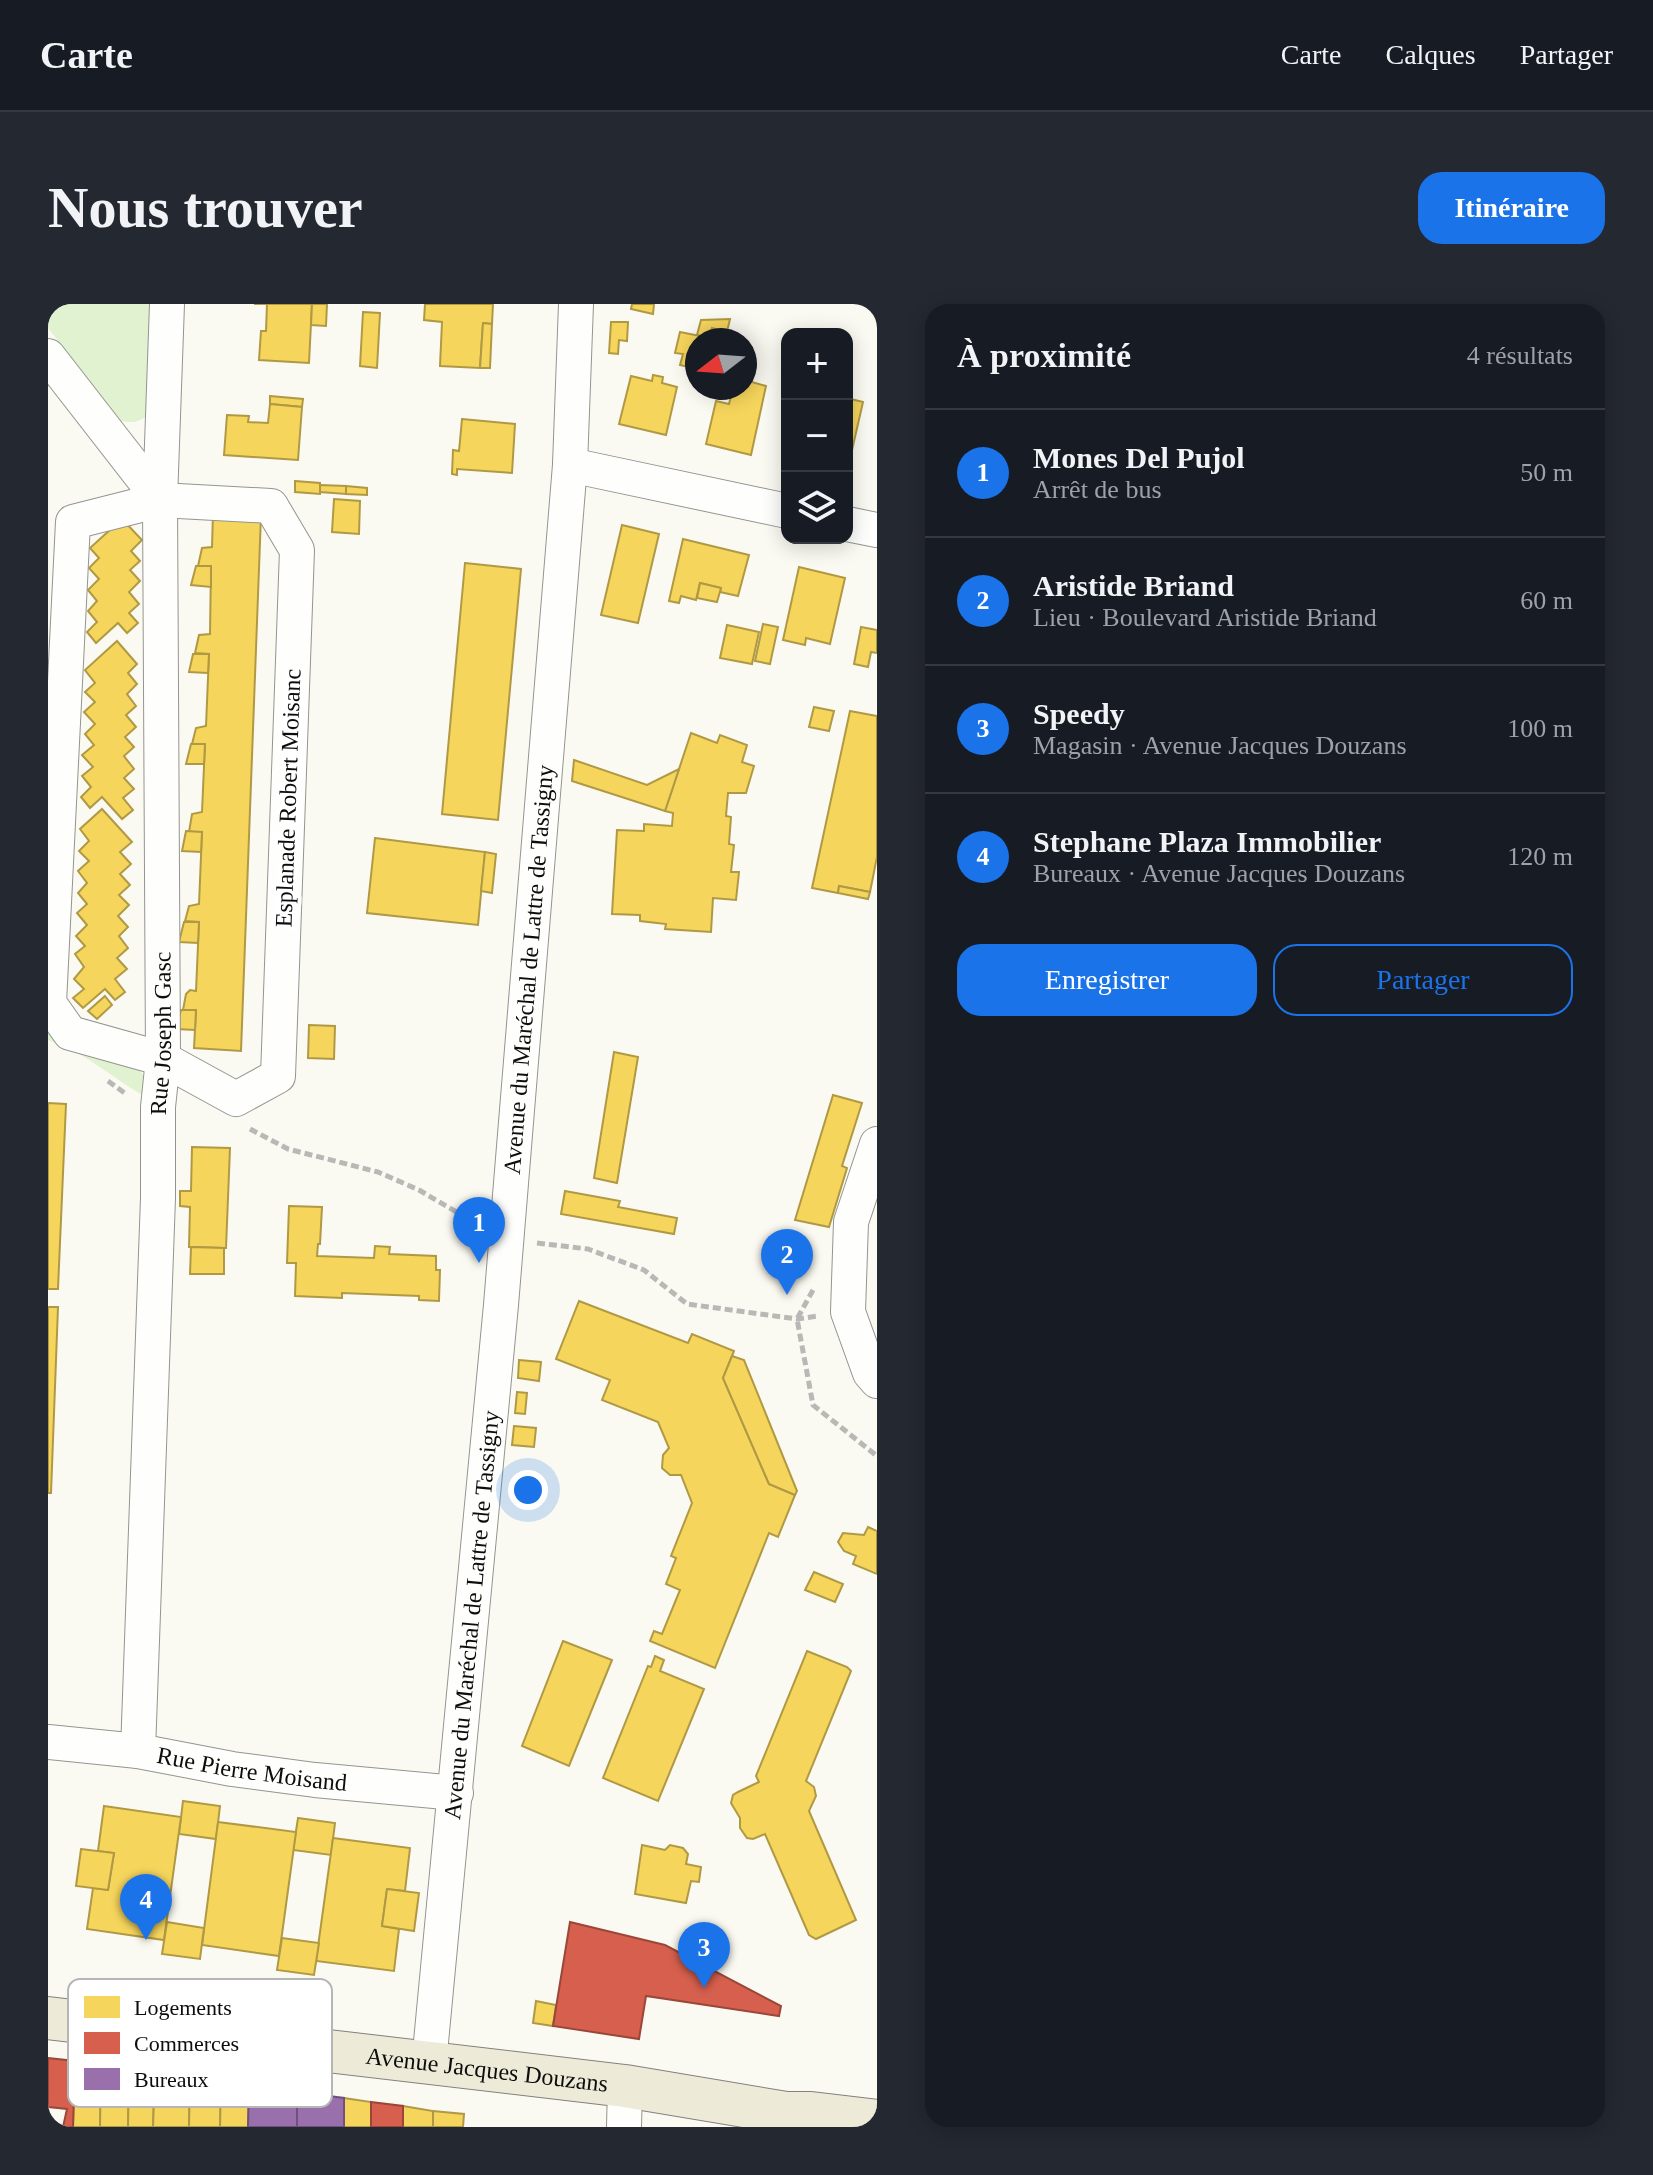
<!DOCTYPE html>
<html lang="fr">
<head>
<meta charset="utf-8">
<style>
  :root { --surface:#171b24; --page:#242831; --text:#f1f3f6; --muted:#9ea1a6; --line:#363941; --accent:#1a73e8 }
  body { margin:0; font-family:"Times New Roman",serif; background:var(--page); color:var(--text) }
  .controls { position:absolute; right:24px; top:24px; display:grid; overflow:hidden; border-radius:16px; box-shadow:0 4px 20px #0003 }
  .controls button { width:72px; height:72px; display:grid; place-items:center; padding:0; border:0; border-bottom:2px solid var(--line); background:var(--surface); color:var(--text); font:40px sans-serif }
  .compass { position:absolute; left:637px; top:24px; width:72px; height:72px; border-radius:50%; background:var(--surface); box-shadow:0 4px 20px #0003; rotate:253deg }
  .you { position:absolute; left:480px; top:1186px; width:28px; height:28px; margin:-20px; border:6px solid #fff; border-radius:50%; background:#1a73e8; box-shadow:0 0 0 12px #1a73e833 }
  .badge { display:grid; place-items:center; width:52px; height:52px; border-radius:50%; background:var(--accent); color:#fff; font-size:26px; font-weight:700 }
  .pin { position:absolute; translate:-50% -66px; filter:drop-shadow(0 2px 4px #0008) }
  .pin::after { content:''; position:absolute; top:42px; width:28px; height:24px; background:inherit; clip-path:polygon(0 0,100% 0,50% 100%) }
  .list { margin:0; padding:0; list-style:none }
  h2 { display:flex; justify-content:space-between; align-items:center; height:104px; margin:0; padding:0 32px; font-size:34px }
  h2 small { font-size:26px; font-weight:400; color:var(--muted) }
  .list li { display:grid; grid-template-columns:52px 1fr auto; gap:24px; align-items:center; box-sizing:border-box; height:128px; padding:0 32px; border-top:2px solid var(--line) }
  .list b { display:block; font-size:30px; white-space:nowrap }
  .list p { margin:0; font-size:26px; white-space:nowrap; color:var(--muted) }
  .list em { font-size:26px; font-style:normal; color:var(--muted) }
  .actions { display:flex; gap:16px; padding:24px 32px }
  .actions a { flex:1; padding:18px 0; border:2px solid var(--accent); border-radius:24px; text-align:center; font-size:28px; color:var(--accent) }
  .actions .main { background:var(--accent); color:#fff }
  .icon { flex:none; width:44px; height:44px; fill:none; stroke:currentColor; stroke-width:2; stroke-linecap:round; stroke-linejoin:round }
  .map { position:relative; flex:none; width:829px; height:1823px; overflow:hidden; border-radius:24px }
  header { display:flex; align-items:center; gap:48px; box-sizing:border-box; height:112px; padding:0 40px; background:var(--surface); border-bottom:2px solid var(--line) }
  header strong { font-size:38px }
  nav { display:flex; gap:44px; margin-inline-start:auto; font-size:28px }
  .intro { display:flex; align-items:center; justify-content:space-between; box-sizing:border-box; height:192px; padding:0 48px }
  h1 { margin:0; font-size:56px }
  .button { padding:20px 36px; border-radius:24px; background:var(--accent); color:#fff; font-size:28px; font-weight:700 }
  main { display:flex; gap:48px; padding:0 48px }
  aside { flex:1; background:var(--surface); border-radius:24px; box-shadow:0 4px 20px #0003 }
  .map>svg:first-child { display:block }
  .green { fill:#e1f2d0 }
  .homes { fill:#f6d55c; stroke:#b09944; stroke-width:2 }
  .shops { fill:#d6604d; stroke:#9a473a; stroke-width:2 }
  .offices { fill:#9970ab; stroke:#6f527c; stroke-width:2 }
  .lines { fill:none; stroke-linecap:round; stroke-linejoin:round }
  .minor-casing { stroke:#949490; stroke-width:36 }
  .major-casing { stroke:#81817d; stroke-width:44 }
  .path { stroke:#b8b8b6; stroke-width:5; stroke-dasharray:8 4; stroke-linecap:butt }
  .minor { stroke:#fefefd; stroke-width:34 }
  .major { stroke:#edead8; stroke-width:42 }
  .labels { text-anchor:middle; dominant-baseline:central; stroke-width:8; stroke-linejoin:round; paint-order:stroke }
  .street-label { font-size:24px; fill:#0d0d0d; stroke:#fff }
  .key { fill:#fff; stroke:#b6b6b6; stroke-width:2 }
  .key-label { font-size:22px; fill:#0d0d0d }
</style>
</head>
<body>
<header>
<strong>Carte</strong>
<nav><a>Carte</a><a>Calques</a><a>Partager</a></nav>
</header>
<div class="intro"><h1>Nous trouver</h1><a class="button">Itinéraire</a></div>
<main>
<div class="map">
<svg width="829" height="1823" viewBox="0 0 829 1823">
  <rect width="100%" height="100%" fill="#fbfaf2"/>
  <!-- green -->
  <g class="green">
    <path d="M0,0H109L105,105C95,117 88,120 73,117L0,24Z"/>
    <path d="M0,704L90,765L98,774L96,792C63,773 37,748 0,736Z"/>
  </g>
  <!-- homes -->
  <g class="homes">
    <path d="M206,0H264L261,59L211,56L213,27H218L219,0Z"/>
    <path d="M264,0H279L278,22L263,21Z"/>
    <path d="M377,0H445L444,20L435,19L432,64L392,62L394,18L376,16Z"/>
    <path d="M584,0H606L605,10L583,5Z"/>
    <path d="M315,8L332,9L329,64L312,62Z"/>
    <path d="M682,15L679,28L664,24L662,34L649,31L653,16Z"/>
    <path d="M563,18H580L579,37L571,36L570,50L561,49Z"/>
    <path d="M435,19L444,20L442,64H432Z"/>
    <path d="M667,25L688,30L687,36H664Z"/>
    <path d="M632,28L662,34L649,36V65L632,61L635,50L627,49Z"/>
    <path d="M605,71L615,73L614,79L629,83L618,131L571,120L583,72L604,77Z"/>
    <path d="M697,76L718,82L703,151L658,140L668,97L681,100L683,92H687L689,84H697Z"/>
    <path d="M222,92L255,95L254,103L222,100Z"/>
    <path d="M799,94L815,98L799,168Z"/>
    <path d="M222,100L254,103L250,156L176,151L179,111L201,112L200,118L220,119Z"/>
    <path d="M414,115L467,120L464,169L409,165V171L404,170L405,146L411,147Z"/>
    <path d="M247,177L272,179V190L247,188Z"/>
    <path d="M272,181L298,182V190L272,188Z"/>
    <path d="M298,182L319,184V191L298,190Z"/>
    <path d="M286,195L312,197L311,230L284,228Z"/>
    <path d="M165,209L213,211L193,747L146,744L148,706H135L138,690L142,686L148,687L151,618L137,617L141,602L151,600L154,528H141L144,510L154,508L157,440H144L148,424L158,422L161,350L147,349L151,331L162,330L163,262H150L154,244L164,243Z"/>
    <path d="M74,215L94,236L83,247L92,257L82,266L92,277L81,288L91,300L81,309L90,319L79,329L70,319L48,339L39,328L49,318L40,307L49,297L40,286L51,275L41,264L51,254L42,244Z"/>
    <path d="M574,221L611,230L590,319L553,311Z"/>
    <path d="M635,235L701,251L690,292L672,288L673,284L652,279L648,296L633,292L631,299L621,297Z"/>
    <path d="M417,259L473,265L450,516L394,510Z"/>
    <path d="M148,262H163V283L143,281Z"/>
    <path d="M751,263L797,274L782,340L758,334L757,341L735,336Z"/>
    <path d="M652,279L673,284L669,298L649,294Z"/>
    <path d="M715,320L730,323L722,360L707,357Z"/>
    <path d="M679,321L711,328L704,360L672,354Z"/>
    <path d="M813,323L829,326V349L823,348L820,363L806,360Z"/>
    <path d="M69,337L89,360L80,369L89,380L79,390L88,402L78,411L88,423L77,433L86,443L76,452L86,465L76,474L86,485L75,494L85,506L74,515L54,493L42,504L33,493L43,483L34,472L45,463L34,451L46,441L37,430L47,420L36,408L47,398L37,388L47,379L37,366Z"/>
    <path d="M145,350H161L160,369L141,368Z"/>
    <path d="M766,403L786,407L781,427L761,423Z"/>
    <path d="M802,407L829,412V553L822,588L791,582L790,589L764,584Z"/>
    <path d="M643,429L669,439L672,431L699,441L694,458L706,462L698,489H680L678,512L683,513L681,540L686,541L683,568H691L688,596L665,594L663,628L617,625L618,620L592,617V611L564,610L569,526L596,527V520L624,522L625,509L617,507Z"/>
    <path d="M143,440H157L156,460H138Z"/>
    <path d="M526,456L599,481L631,465L617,507L524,477Z"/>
    <path d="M54,505L84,538L72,548L83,560L72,570L82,581L71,591L81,601L70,612L80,623L71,632L80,644L69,654L79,665L67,675L77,688L67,696L57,685L35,704L25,694L36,685L26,675L36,663L27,650L37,642L28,632L39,621L29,609L39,600L30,589L39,579L30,567L41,557L31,547L41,537L32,525Z"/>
    <path d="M138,527L154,528L153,548L134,547Z"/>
    <path d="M327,534L437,548L430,621L319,609Z"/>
    <path d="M437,548L448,550L444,589L433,587Z"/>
    <path d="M791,582L822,588L820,595L790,589Z"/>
    <path d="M136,618H151L150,639L131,638Z"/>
    <path d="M57,692L64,701L49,715L40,707Z"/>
    <path d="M133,706H148L147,726L128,725Z"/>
    <path d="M261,721L287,722L286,755L260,754Z"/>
    <path d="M566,748L590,753L569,879L546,874Z"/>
    <path d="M785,791L814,799L794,862L799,864L781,923L747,916Z"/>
    <path d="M0,799L18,800L10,985H0Z"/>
    <path d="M144,843L182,844L178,944L141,943L142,903L132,902V887H143Z"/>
    <path d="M517,887L572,897L570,903L629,914L626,930L513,910Z"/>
    <path d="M241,902L274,903L272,940H270L269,952L326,954L327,942L342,943L341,950L388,952V966H392L391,997L371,996V992L294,989V994L247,992L248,959H239Z"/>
    <path d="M143,943L176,944V970H142Z"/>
    <path d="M531,997L640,1039L644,1030L686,1047L675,1074L721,1180L747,1191L730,1233L721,1229L667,1364L602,1337L606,1327L614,1330L632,1286L618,1280L628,1254L623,1252L644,1199L633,1171H622L614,1164L615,1151L621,1144L610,1118L554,1096L562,1076L508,1055Z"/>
    <path d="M0,1003H10L3,1189H0Z"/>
    <path d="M684,1052L696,1056L749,1187L747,1191L721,1180L675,1074Z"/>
    <path d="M471,1056L493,1058L491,1077L470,1074Z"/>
    <path d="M469,1088L479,1089L477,1110L467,1109Z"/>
    <path d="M466,1122L488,1124L486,1143L464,1141Z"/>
    <path d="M820,1223L829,1227V1270L805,1260L808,1252L796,1247L790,1238L795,1229L816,1231Z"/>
    <path d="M766,1268L795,1280L787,1298L757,1286Z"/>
    <path d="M515,1337L564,1356L521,1462L474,1442Z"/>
    <path d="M759,1347L799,1363L803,1367L758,1477L766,1483L768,1492L761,1507L808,1616L768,1635L761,1631L717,1530L705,1535L699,1534L692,1524V1514L683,1499L685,1491L690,1488L711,1478L708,1472Z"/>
    <path d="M607,1352L616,1356L612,1367L656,1385L610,1497L555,1474L600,1362L603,1363Z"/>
    <path d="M135,1497L172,1502L168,1535L131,1530Z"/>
    <path d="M56,1502L133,1513L116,1636L39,1625L45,1584L60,1586L66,1549L50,1547Z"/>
    <path d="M250,1514L287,1519L283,1551L245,1546Z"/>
    <path d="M170,1518L248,1528L231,1652L154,1641Z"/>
    <path d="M285,1534L362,1544L357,1587L339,1585L334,1622L351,1625L346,1667L268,1657Z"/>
    <path d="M594,1541L617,1546L622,1541L635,1544L640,1550L638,1560L653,1563L651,1578L643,1577L638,1599L587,1590Z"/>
    <path d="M33,1545L66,1549L60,1586L28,1582Z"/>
    <path d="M339,1585L371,1589L366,1627L334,1622Z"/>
    <path d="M119,1618L156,1624L152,1655L114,1650Z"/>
    <path d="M234,1634L271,1639L266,1671L229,1666Z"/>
    <path d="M488,1697L508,1701L505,1722L485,1719Z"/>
    <path d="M27,1757L53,1761L52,1823H25Z"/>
    <path d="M53,1761L81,1765L80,1823H52Z"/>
    <path d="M81,1765L107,1768L105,1823H80Z"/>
    <path d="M107,1768L142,1773L141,1823H105Z"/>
    <path d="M142,1773L173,1777L172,1823H141Z"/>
    <path d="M173,1777L201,1781L200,1823H172Z"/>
    <path d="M296,1794L323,1798V1823H296Z"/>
    <path d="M355,1802L385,1807V1823H355Z"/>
    <path d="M385,1807L416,1810L415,1823H385Z"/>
  </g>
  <!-- shops -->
  <g class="shops">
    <path d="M522,1618L617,1641L733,1702L731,1712L598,1692L591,1735L505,1722Z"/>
    <path d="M0,1754L27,1757L25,1823H15L19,1805L0,1803Z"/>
    <path d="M323,1798L355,1802V1823H323Z"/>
  </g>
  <!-- offices -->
  <g class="offices">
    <path d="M201,1781L249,1788V1823H200Z"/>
    <path d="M249,1788L296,1794V1823H249Z"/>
  </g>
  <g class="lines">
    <!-- minor casing -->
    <g class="minor-casing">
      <g id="minor">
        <path d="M0,52L112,196"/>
        <path d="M522,161L739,207"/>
        <path d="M112,196L223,202L249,246L230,772L188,795L115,755L22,729L1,699L25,218Z"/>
        <path d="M799,220L829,226"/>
        <path d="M829,840L803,918L800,1008L822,1069L829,1077"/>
        <path id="s1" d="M0,1438L90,1447L184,1465L267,1476L408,1489"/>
        <path id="s2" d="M90,1447L110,894V803L115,755L112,196L119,0"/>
        <path id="s3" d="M381,1759L453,1001L522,161L528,0"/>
        <path d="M576,1823L577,1782"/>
      </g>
    </g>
    <!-- major casing -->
    <g class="major-casing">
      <g id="major">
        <path id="s4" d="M0,1714L577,1782L738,1809H763L829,1817"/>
      </g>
    </g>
    <!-- path -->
    <g class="path">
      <path d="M60,777L78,790"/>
      <path d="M202,825L240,845L330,868L371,886L427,919"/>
      <path d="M489,939L540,945L596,966L639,1000L749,1015L770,1012"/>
      <path d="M765,986L749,1015L765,1101L829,1152"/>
    </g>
    <!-- minor -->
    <use href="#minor" class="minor"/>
    <!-- major -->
    <use href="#major" class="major"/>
  </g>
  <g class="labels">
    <!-- street labels -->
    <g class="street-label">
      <text transform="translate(240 494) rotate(-88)">Esplanade Robert Moisanc</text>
      <text stroke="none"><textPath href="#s3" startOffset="1098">Avenue du Maréchal de Lattre de Tassigny</textPath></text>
      <text stroke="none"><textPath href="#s2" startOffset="718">Rue Joseph Gasc</textPath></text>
      <text stroke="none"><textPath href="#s3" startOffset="450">Avenue du Maréchal de Lattre de Tassigny</textPath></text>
      <text stroke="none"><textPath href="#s1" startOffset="206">Rue Pierre Moisand</textPath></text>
      <text stroke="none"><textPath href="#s4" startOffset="442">Avenue Jacques Douzans</textPath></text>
    </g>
  </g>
  <!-- legend -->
  <rect x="20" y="1675" width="264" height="128" rx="12" class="key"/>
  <rect x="36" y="1692" width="36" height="22" fill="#f6d55c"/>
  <rect x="36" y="1728" width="36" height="22" fill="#d6604d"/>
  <rect x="36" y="1764" width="36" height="22" fill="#9970ab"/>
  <g class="key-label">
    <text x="86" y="1711">Logements</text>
    <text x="86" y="1747">Commerces</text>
    <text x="86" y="1783">Bureaux</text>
  </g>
</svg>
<div class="controls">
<button>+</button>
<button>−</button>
<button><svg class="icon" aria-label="layers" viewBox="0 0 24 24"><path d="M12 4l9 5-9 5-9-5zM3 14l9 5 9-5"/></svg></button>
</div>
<svg class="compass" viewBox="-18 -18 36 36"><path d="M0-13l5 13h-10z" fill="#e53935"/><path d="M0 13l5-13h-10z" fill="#9ea1a6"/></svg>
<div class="you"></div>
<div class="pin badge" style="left:431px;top:959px">1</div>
<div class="pin badge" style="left:739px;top:991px">2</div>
<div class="pin badge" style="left:656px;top:1684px">3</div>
<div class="pin badge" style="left:98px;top:1636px">4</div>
</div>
<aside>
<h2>À proximité<small>4 résultats</small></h2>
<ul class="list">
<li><span class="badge">1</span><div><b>Mones Del Pujol</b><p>Arrêt de bus</p></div><em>50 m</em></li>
<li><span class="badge">2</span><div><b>Aristide Briand</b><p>Lieu · Boulevard Aristide Briand</p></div><em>60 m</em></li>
<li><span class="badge">3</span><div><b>Speedy</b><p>Magasin · Avenue Jacques Douzans</p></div><em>100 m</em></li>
<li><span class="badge">4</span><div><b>Stephane Plaza Immobilier</b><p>Bureaux · Avenue Jacques Douzans</p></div><em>120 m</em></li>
</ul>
<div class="actions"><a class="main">Enregistrer</a><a>Partager</a></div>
</aside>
</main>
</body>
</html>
